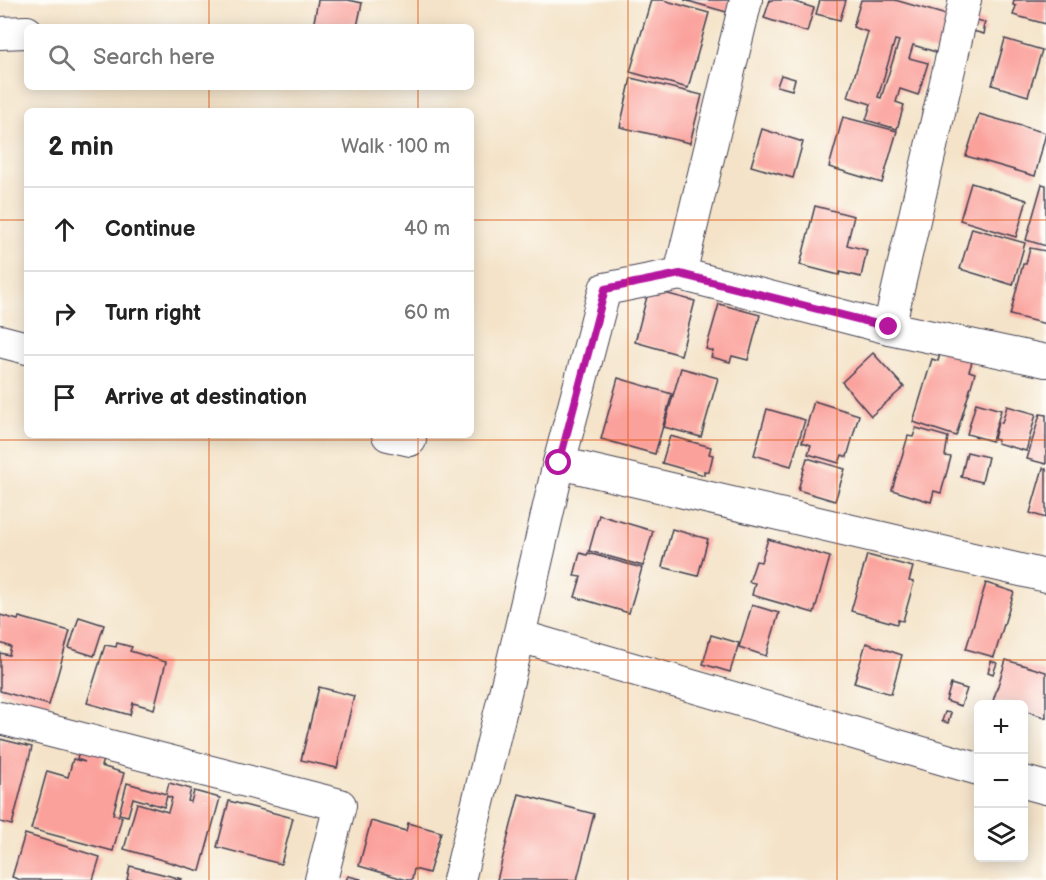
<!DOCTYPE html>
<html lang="en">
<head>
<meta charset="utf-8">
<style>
  :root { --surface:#fff; --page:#f6f6f6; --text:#222; --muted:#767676; --line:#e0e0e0 }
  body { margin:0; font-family:"Balsamiq Sans",sans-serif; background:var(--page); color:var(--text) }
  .controls { position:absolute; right:18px; bottom:18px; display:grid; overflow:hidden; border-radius:9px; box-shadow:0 3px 15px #0003 }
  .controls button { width:54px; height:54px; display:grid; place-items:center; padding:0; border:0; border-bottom:2px solid var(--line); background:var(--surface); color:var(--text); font:30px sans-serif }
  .stop { position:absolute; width:18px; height:18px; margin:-14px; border:4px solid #b5179e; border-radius:50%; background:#fff }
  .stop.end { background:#b5179e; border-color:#fff; box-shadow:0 2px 6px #0008 }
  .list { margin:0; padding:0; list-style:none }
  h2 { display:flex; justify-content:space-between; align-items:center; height:78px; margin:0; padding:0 24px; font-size:26px }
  h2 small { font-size:20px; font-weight:400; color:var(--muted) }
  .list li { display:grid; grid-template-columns:39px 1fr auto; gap:18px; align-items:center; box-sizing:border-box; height:84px; padding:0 24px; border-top:2px solid var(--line) }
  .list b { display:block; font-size:22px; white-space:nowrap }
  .list em { font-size:20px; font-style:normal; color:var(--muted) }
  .icon { flex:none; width:33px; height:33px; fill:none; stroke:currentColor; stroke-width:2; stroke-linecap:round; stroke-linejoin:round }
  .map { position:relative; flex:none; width:1046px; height:880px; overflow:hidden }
  .search { position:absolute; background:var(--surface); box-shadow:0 3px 15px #0003; left:24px; top:24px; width:450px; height:66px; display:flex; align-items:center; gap:15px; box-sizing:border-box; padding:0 21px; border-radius:9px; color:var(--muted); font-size:22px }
  .panel { position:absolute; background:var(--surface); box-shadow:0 3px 15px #0003; left:24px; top:108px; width:450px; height:330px; border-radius:9px }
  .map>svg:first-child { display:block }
  .building { fill:#fba19b; fill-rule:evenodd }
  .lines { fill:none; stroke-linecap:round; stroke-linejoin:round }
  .street-casing { stroke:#423f50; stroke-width:34 }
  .street { stroke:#fff; stroke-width:32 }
  .route { stroke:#b5179e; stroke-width:8 }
  .grid { fill:none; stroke:#de560e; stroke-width:1.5; stroke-opacity:0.55 }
</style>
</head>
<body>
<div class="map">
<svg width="1046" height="880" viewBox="0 0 1046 880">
  <rect width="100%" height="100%" fill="#fdfcf7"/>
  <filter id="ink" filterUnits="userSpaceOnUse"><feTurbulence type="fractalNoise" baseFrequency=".0167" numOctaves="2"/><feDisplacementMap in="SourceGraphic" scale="12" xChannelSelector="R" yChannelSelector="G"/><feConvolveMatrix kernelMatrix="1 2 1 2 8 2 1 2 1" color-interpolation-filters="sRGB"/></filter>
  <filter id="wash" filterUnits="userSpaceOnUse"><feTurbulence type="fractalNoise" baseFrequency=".008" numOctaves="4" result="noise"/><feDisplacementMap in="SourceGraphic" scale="24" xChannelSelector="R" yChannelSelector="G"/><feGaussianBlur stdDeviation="1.35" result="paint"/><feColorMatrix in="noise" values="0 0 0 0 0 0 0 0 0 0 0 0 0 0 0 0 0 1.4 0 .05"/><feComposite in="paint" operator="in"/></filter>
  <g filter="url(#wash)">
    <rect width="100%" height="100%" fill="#f4e3c8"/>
    <g id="blocks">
      <!-- building -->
      <g class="building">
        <path d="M318,0H348L362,3L357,27H313Z"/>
        <path d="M651,0H663L709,13L688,88L630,72Z"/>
        <path d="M684,0H741L737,15Z"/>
        <path d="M770,0H789L814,8L807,32L764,18Z"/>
        <path d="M820,0H846L840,20L816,14Z"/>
        <path d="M861,0H895L950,16L939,53L913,45L909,58L928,63L918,95L900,89L896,102L904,105L897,129L866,120L871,104L848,97L868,32L853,27ZM895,40L899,41L881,98L878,97Z"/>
        <path d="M1014,0H1046V24L1013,15L1016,6L1013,5Z"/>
        <path d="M972,19L985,22L983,29H985L984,34L969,30Z"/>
        <path d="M1005,39L1042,50L1028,96L992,85Z"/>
        <path d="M781,75L795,79L792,90L777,86Z"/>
        <path d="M631,78L702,95L690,143L620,127Z"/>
        <path d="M979,114L1046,133L1035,176L966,156Z"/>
        <path d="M843,117L897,131L882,183L829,167Z"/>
        <path d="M762,129L803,142L793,178L751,166Z"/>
        <path d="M971,183L1027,200L1016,237L960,220Z"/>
        <path d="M1042,184L1046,185V246L1026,240Z"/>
        <path d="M815,206L854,216L847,245L867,250L861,277L840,272L839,275L800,265Z"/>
        <path d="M972,228L1025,243L1013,285L960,269Z"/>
        <path d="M1030,248L1046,251V324L1010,315L1023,264H1026Z"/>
        <path d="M649,289L695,301L681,355L635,342Z"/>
        <path d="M719,304L760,315L748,360L732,356L730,362L711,357L713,351L706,349Z"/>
        <path d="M943,343L975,353L969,371L975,373L956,436L913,422L932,359L938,361Z"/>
        <path d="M873,353L904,387L871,416L842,382Z"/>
        <path d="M681,368L718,378L701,437L664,427Z"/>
        <path d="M618,378L672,394L655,454L601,439Z"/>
        <path d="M814,401L859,415L847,457L842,455L839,463L808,454L811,445L802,442Z"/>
        <path d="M976,403L1001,410L992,441L967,434Z"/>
        <path d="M1007,406L1036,414L1026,451L997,443L998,440L994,439L998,422L1002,423Z"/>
        <path d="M767,409L805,420L791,466L754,455Z"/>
        <path d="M1040,414L1046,415V464L1027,459Z"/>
        <path d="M916,428L948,437L945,456L951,457L941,493L934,491L931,502L892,490L908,436L913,437Z"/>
        <path d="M670,436L711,447L709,454L713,455L709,472L704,471V475L662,463Z"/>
        <path d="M967,452L988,457L982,482L961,477Z"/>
        <path d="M807,458L845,469L835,501L798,490Z"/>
        <path d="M1043,468L1046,469V518L1030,513Z"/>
        <path d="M599,515L653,531L643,566L589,551Z"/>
        <path d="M672,529L708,539L698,576L662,567Z"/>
        <path d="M768,539L830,557L814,613L752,595L755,583L749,582L756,561L761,562Z"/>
        <path d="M580,553L587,555L588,553L642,568L629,613L575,597L581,577L574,576Z"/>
        <path d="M867,555L913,567L909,581L914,582L903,621L898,620L897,624L851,611Z"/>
        <path d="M986,583L1014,592L994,657L966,649Z"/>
        <path d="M752,605L779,613L766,656L739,647Z"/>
        <path d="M0,615L18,620L19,617L70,631L49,705L0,691V653L9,655L11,647L0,643Z"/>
        <path d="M79,617L104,625L94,656L69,648Z"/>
        <path d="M711,635L739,643L730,672L703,664Z"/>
        <path d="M117,643L132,647L130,651L166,662L154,709L133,703L130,715L87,703L105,645L116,647Z"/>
        <path d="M866,643L902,655L891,694L854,683Z"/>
        <path d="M1006,660L1046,672V718L1024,710V704H1005L993,701Z"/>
        <path d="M991,661L997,663L993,674L988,672Z"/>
        <path d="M951,684L967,689L961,706L946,701Z"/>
        <path d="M319,687L354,696L337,768L301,760Z"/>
        <path d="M945,712L951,713L948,723L942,721Z"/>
        <path d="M0,739L32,747L12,825L0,822Z"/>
        <path d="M80,746L105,753L101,766L124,773L113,814L122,817L113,851L31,829L47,771L68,777L73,759L85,762L77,759Z"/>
        <path d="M127,783L166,794L169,783L191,789L188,801L191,802L194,791L220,798L200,871L124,849L137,803L168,812L172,798L167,796L164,807L133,798L128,816L119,814Z"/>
        <path d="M519,794L594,814L577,880H497Z"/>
        <path d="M229,801L293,818L281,864L217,847Z"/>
        <path d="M371,821L406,831L408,823L441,832L429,873L414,869L412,880H407L359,866Z"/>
        <path d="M25,834L100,857L93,880H21L12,877Z"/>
        <path d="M130,866L182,879L181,880H127Z"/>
        <path d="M348,876L361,879V880H346Z"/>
      </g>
    </g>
  </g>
  <g filter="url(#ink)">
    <use href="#blocks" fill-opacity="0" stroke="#423f50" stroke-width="1.5"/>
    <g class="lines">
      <!-- street casing -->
      <g class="street-casing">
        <g id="street">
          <path d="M0,33L27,32"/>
          <path d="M680,274L889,328L1046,361"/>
          <path d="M889,328L965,0"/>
          <path d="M0,341L27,348"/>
          <path d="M388,435L410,440"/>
          <path d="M559,463L1046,576"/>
          <path d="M519,636L978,769"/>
          <path d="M0,718L340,805L321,880"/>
          <path d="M1024,782L1046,788"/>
          <path d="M459,880L519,636L559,463L605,289L680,274L746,0"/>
        </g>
      </g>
      <!-- street -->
      <use href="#street" class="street"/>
    </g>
  </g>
  <g class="lines" filter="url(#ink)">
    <!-- route -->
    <path class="route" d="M559,463L605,289L680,274L889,327"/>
  </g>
  <!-- grid -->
  <path class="grid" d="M209,0V27M418,0V27M628,0V880M837,0V880M209,87V111M418,87V111M0,220H27M471,220H1046M209,435V880M418,435V880M0,440H1046M0,660H1046"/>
</svg>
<div class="controls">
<button>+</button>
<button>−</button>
<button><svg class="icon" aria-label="layers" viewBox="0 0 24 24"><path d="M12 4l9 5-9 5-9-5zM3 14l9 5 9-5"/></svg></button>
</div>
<div class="stop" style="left:559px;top:463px"></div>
<div class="stop end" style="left:889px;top:327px"></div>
<div class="search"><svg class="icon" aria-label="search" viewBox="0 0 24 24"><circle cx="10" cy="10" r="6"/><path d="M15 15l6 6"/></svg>Search here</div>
<section class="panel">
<h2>2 min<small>Walk · 100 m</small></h2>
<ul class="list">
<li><svg class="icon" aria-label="ahead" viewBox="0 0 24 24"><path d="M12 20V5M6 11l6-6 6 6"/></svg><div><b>Continue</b></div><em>40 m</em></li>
<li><svg class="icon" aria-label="right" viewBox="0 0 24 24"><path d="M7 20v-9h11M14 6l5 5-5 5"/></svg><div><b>Turn right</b></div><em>60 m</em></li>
<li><svg class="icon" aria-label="arrive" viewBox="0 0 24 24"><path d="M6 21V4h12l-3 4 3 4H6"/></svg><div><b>Arrive at destination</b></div></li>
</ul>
</section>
</div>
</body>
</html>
